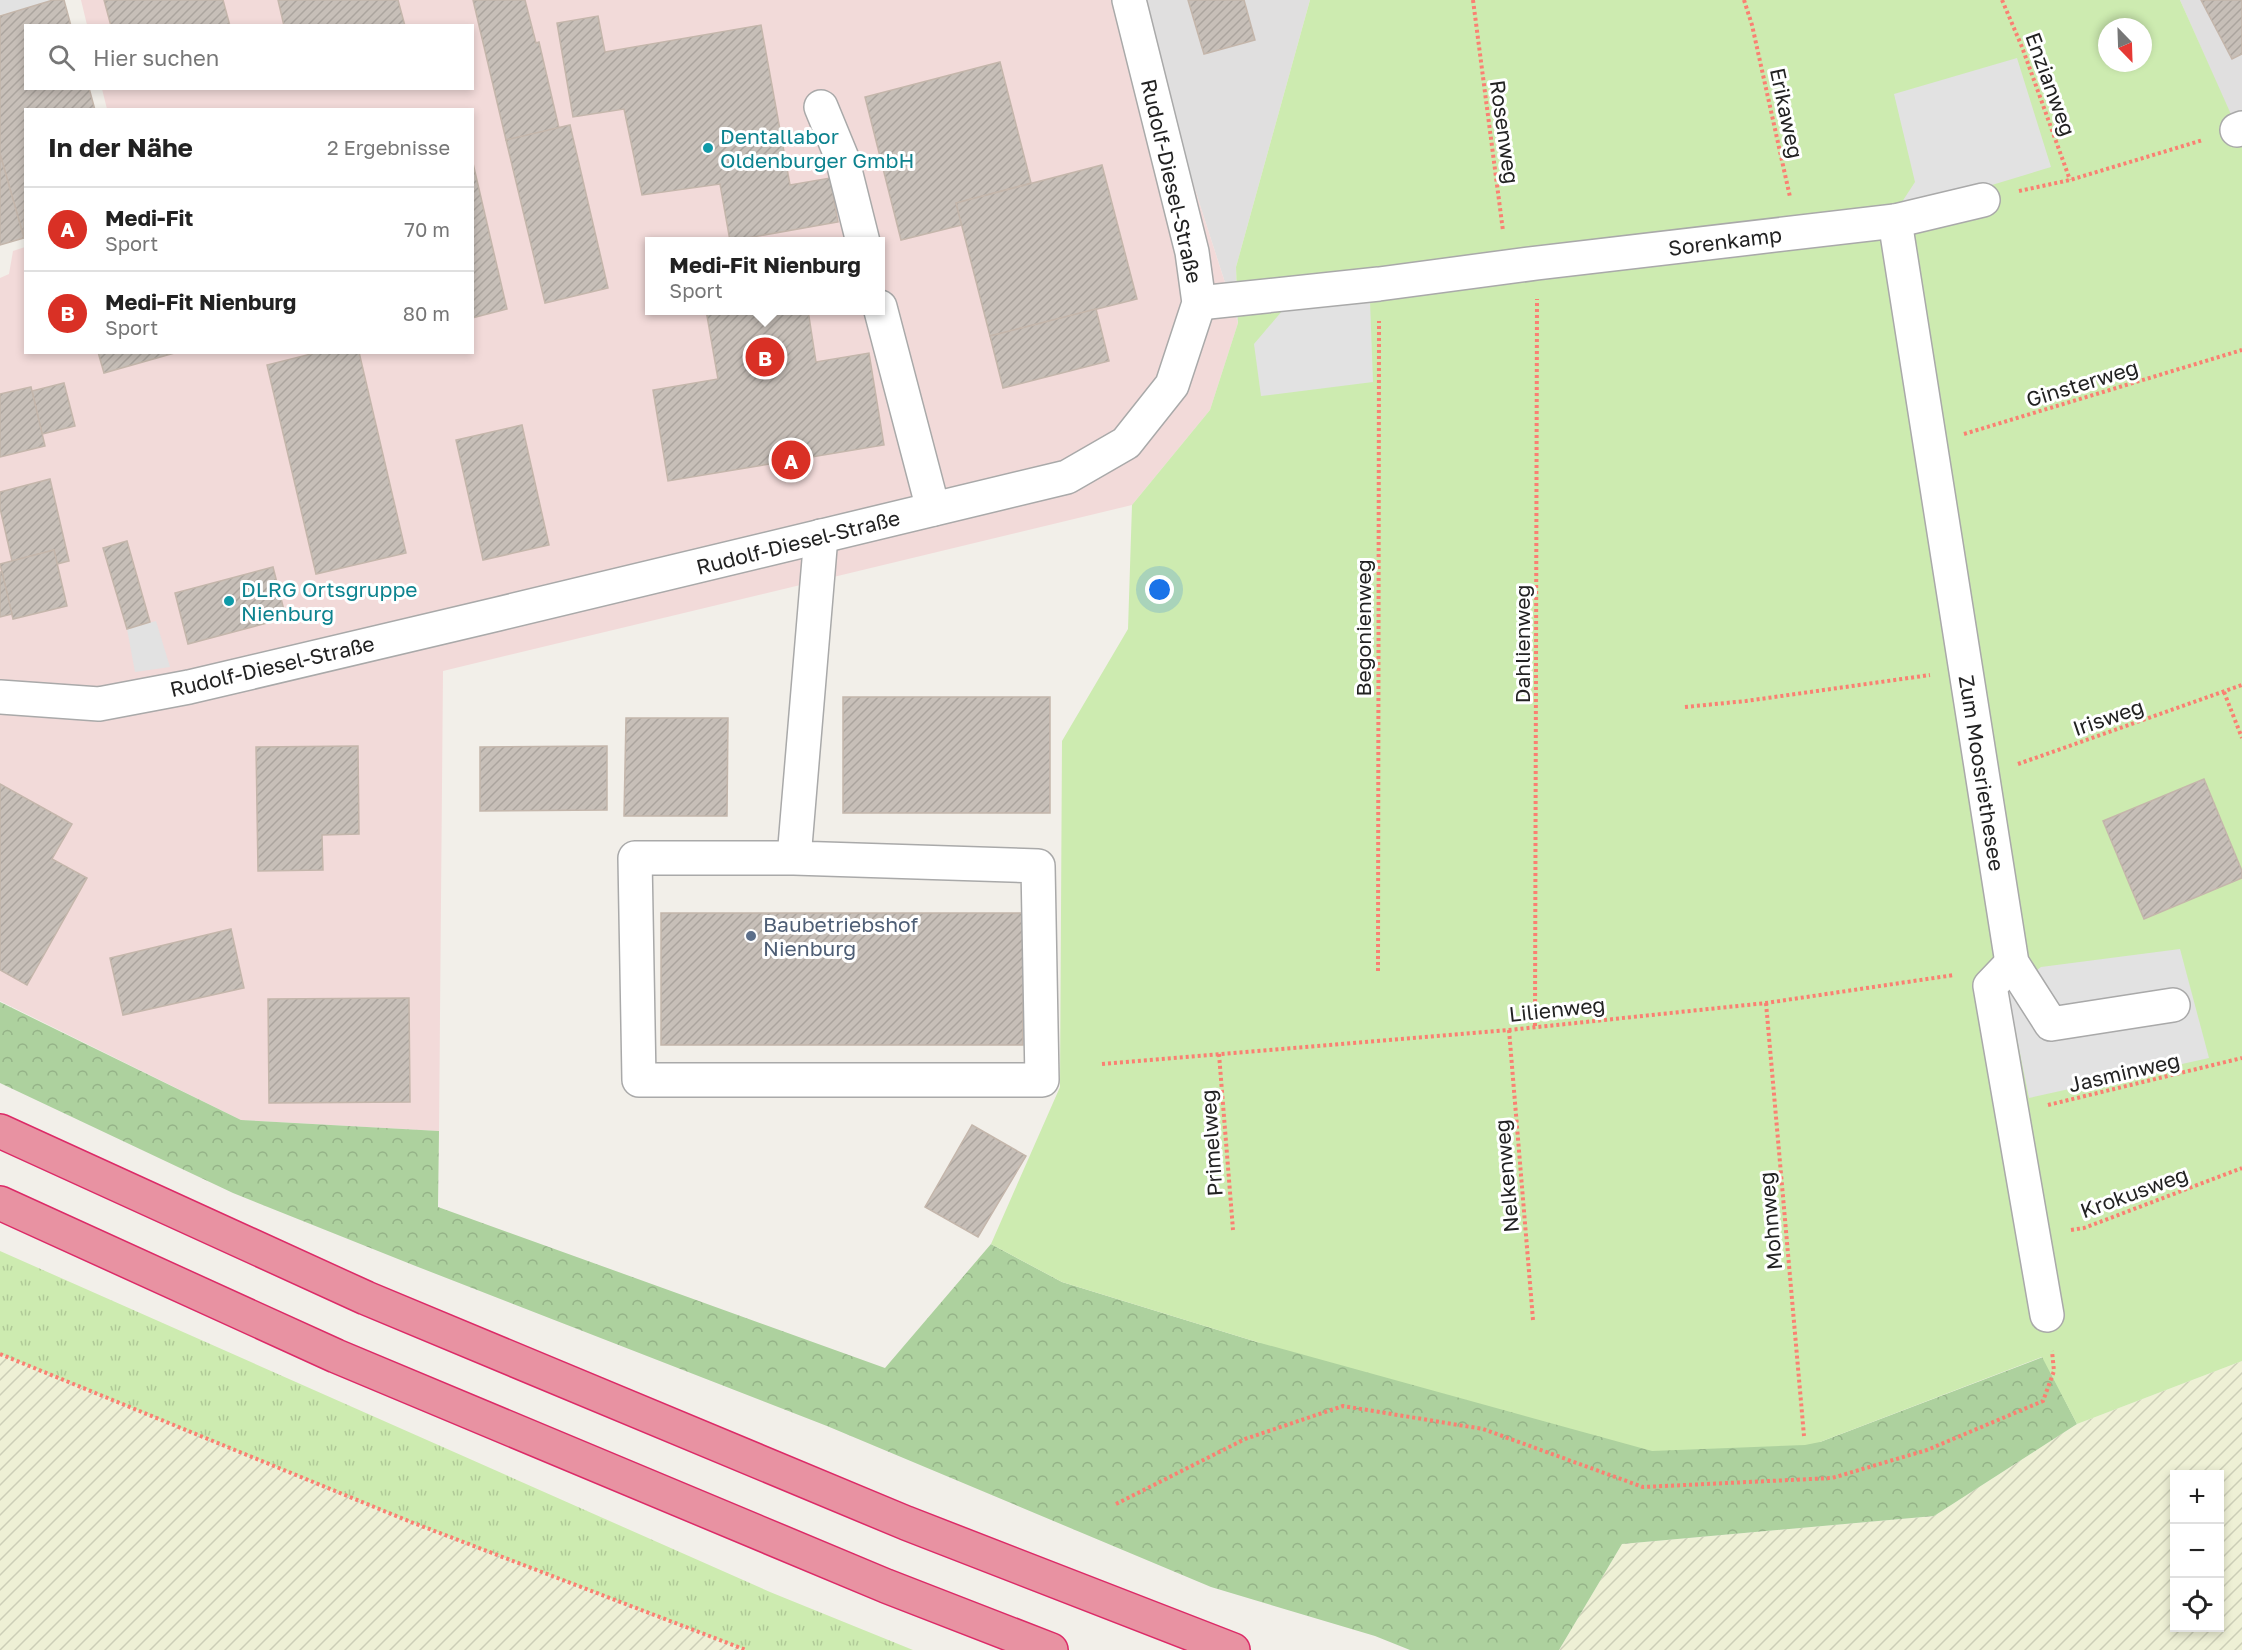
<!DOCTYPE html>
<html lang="de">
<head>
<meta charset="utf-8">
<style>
  :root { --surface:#fff; --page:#f2f2f2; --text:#222; --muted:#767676; --line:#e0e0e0; --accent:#d93025 }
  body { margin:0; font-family:"Golos Text",sans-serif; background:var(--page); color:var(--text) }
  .controls { position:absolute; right:18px; bottom:18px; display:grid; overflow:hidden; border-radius:0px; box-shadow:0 3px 9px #0003 }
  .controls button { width:54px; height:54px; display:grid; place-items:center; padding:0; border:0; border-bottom:2px solid var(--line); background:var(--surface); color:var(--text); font:30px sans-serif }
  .compass { position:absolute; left:2098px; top:18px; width:54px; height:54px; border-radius:50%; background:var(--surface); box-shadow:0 3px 9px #0003; rotate:157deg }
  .you { position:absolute; left:1160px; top:590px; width:21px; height:21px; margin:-15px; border:4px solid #fff; border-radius:50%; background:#1a73e8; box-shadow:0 0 0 9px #1a73e833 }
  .badge { display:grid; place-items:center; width:39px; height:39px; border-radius:50%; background:var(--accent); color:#fff; font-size:20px; font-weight:700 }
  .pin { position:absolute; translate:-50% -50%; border:3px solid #fff; box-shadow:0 2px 6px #0006 }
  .popup { position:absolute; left:645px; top:237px; width:240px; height:78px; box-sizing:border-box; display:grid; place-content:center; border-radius:0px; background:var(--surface); filter:drop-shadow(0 2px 4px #0005); font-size:20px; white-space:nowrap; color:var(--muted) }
  .popup b { font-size:22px; color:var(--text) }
  .popup::after { content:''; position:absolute; left:50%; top:100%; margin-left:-12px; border:12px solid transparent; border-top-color:var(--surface) }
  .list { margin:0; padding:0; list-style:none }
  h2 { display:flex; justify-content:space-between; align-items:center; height:78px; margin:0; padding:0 24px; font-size:26px }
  h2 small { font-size:20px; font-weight:400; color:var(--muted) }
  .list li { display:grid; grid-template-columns:39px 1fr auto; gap:18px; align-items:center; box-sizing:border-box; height:84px; padding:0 24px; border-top:2px solid var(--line) }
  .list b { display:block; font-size:22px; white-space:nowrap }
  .list p { margin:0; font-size:20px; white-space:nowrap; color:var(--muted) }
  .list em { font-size:20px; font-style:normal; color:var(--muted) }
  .icon { flex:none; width:33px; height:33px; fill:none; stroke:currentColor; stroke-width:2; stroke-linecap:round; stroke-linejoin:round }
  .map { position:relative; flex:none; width:2242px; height:1650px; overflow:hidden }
  .search { position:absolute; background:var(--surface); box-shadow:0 3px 9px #0003; left:24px; top:24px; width:450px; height:66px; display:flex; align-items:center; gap:15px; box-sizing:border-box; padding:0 21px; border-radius:0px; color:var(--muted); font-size:22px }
  .panel { position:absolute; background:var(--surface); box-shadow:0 3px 9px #0003; left:24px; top:108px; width:450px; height:246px; border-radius:0px }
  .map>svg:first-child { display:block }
  .residential { fill:#e0dfdf }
  .commercial { fill:#f2dad9; fill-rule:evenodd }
  .farmland { fill:url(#farmland-furrows); fill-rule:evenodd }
  .grass { fill:url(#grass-tufts) }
  .forest { fill:url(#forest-crowns) }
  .garden { fill:#cdebb0; fill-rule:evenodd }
  .parking { fill:#e2e2e2 }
  .building { fill:url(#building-hatch); stroke:#c4b6ab; stroke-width:1.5 }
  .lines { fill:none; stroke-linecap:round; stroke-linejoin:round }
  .minor-casing { stroke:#a9a9a9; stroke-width:36 }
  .highway-casing { stroke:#dc2a67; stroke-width:36 }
  .path { stroke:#fa8072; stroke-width:4; stroke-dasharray:3 3; stroke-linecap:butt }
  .minor { stroke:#fff; stroke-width:33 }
  .highway { stroke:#e892a2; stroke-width:33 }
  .culture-dot { fill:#0f9aa8; stroke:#fff; stroke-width:2 }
  .service-dot { fill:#5c6f8a; stroke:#fff; stroke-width:2 }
  .labels { text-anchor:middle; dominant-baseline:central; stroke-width:6; stroke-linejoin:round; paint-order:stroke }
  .street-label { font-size:21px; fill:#222; stroke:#fff }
  .culture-label { font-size:21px; fill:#0d838f; stroke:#fff; text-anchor:start }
  .service-label { font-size:21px; fill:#4e5e75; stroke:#fff; text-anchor:start }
</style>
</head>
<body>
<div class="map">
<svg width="2242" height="1650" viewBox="0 0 2242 1650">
  <defs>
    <pattern id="farmland-furrows" width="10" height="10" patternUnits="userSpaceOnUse" patternTransform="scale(1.5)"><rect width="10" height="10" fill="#eef0d5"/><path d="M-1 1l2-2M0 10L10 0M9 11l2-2" fill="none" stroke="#ccceb7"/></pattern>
    <pattern id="grass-tufts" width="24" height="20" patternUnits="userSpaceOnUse" patternTransform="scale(1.5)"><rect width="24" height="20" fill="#cdebb0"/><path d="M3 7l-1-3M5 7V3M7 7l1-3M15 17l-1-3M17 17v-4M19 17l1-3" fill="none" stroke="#b0c997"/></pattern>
    <pattern id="forest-crowns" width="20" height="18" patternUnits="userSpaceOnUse" patternTransform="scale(1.5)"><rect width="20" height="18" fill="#add19e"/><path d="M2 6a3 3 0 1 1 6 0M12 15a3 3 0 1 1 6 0" fill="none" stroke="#95b388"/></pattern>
    <pattern id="building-hatch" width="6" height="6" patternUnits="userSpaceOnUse" patternTransform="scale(1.5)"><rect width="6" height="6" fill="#c7bfb8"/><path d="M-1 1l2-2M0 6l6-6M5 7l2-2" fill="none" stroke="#aba49e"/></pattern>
  </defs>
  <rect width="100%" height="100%" fill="#f2efe9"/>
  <!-- residential -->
  <g class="residential">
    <path d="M1134,0H1310L1236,267L1238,323Z"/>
    <path d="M2180,0H2242V139L2237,130Z"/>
  </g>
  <!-- commercial -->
  <path class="commercial" d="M81,0H1134L1238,323L1210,410L1132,505L443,671L439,1131L241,1120L0,1001V278L9,274L13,251L25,247L26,352H472V110L107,109L102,89L472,88V26L87,25ZM650,242H880V310H650Z"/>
  <!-- farmland -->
  <g class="farmland">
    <path d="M0,1354L411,1522L746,1650H0Z"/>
    <path d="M2242,1361V1650H1559L1622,1544L1934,1516L2077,1424ZM2174,1474H2220V1628H2174Z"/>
  </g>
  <!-- grass -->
  <path class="grass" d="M0,1251L770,1592L913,1650H746L411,1522L0,1354Z"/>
  <!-- forest -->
  <path class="forest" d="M0,1002L241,1120L439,1131L438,1207L885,1368L991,1244L1062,1282L1257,1342L1820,1442L2043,1357L2077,1424L1934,1516L1622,1544L1559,1650H1410L1375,1636L1211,1587L827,1426L413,1265L233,1193L0,1083Z"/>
  <!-- garden -->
  <path class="garden" d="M1310,0H2180L2242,139V1361L2077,1424L2042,1357L1820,1442L1805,1445L1652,1451L1257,1342L1062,1282L991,1244L1060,1087L1062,741L1128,629L1132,505L1210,410L1238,323L1236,267ZM2107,27H2143V63H2107Z"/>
  <!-- parking -->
  <g class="parking">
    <path d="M0,0H51V1L0,15Z"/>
    <path d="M2017,58L2051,167L1939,201L1900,205L1915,182L1894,94Z"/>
    <path d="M1370,301L1373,382L1261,396L1254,344L1282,311Z"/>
    <path d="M156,621L170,667L135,672L127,629Z"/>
    <path d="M2180,949L2209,1058L2029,1098L2008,993L2041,967Z"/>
  </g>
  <!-- building -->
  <g class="building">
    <path d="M64,0L71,26H26V88H89L95,110H26L24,238L0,154V16L53,0Z"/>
    <path d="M104,0H223L230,26H111Z"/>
    <path d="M278,0H398L405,26H284Z"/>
    <path d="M473,0H525L536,43L539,42L559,128L506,140Z"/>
    <path d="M1188,0H1244L1255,40L1204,54Z"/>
    <path d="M2201,0H2242V54L2232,59Z"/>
    <path d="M598,16L605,52L761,25L790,185L830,178L838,222L730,241L720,184L642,195L624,109L573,117L557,23Z"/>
    <path d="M1000,62L1031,183L956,203L962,225L901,240L865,97Z"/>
    <path d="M570,125L608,288L545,303L506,140Z"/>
    <path d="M0,154L24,238L0,245Z"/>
    <path d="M472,159L507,309L472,318Z"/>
    <path d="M1102,165L1137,299L990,336L956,203Z"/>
    <path d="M1096,309L1109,361L1003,388L990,336Z"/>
    <path d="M706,310H808L816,362L869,353L884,445L668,481L653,390L718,379Z"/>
    <path d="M98,352H178L104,373Z"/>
    <path d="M319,352H359L406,553L316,574L267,365Z"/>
    <path d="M64,383L75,426L42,434L32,391Z"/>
    <path d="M31,387L45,446L0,457V394Z"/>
    <path d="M522,425L549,545L483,560L456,440Z"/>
    <path d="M50,479L69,561L57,564L54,550L12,561L0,508V492Z"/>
    <path d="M127,541L150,622L127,629L103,548Z"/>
    <path d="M54,550L67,606L13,619L0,564Z"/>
    <path d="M273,567L286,618L188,644L175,593Z"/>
    <path d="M0,572H2L12,614L0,617Z"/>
    <rect x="843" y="697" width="207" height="116"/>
    <path d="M626,718H728L727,816H624Z"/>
    <path d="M358,746L359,834L322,835L323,870L258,871L256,747Z"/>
    <path d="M607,746V810L480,811V747Z"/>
    <path d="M2204,779L2242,871V878L2144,919L2103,821Z"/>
    <path d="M0,784L72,824L52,859L87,878L27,985L0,970Z"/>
    <rect x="661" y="913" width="362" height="132"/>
    <path d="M231,929L244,988L123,1015L110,958Z"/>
    <path d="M409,998L410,1102L269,1103L268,999Z"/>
    <path d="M972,1125L1026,1156L978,1237L925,1207Z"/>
  </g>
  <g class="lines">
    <!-- minor casing -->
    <g class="minor-casing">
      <g id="minor">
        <path d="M821,107L842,158L863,242"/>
        <path d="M2237,130L2242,128"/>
        <path d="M1895,221L2012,963L2051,1024L2173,1005"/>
        <path d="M1199,303L1379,284L1537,263L1895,221L1983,200"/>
        <path d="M880,307L933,509"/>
        <path d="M0,697L99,704L189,687L498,614L1067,477L1126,443L1172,385L1199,303L1192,252L1129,0"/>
        <path d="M794,858L1038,866L1042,1080H639L635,858H794L821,536"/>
        <path d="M2012,963L1990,986L2047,1315"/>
      </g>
    </g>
    <!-- highway casing -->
    <g class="highway-casing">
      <g id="highway">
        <path d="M0,1131L366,1298L906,1523L1233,1650"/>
        <path d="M0,1203L336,1356L886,1586L1051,1650"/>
      </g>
    </g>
    <!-- path -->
    <g class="path">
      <path d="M1473,0L1503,231"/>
      <path d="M1744,0L1752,25L1790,197"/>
      <path d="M2002,0L2022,47L2070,180"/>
      <path d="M2019,191L2070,180L2203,140"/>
      <path d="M1964,434L2242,350"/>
      <path d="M2224,692L2242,738"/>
      <path d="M1685,707L1746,701L1930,675"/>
      <path d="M2018,764L2242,685"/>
      <path d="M1378,971L1379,321"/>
      <path d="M1766,1003L1804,1436"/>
      <path d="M1535,1026L1537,299"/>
      <path d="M1509,1030L1533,1320"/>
      <path d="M1219,1054L1233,1230"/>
      <path d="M1102,1064L1509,1030L1766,1003L1954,975"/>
      <path d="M2048,1105L2242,1058"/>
      <path d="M2071,1230L2084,1228L2242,1168"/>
      <path d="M0,1354L411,1522L746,1650"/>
      <path d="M1116,1504L1245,1439L1343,1406L1483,1429L1643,1487L1832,1478L1927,1450L2043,1401L2054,1371L2052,1351"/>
    </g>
    <!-- minor -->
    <use href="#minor" class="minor"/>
    <!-- highway -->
    <use href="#highway" class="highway"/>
  </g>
  <!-- markers -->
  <g class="culture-dot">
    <circle cx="708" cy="148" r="6"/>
    <circle cx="229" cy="601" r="6"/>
  </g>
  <circle class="service-dot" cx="751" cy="936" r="6"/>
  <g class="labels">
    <!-- street labels -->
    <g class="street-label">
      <text transform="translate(2051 84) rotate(70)">Enzianweg</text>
      <text transform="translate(1787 113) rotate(78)">Erikaweg</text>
      <text transform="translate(1505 132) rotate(82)">Rosenweg</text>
      <text transform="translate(1172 181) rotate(77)">Rudolf-Diesel-Straße</text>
      <text transform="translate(1725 241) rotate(-7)">Sorenkamp</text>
      <text transform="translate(2082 383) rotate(-17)">Ginsterweg</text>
      <text transform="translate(798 542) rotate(-14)">Rudolf-Diesel-Straße</text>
      <text transform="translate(1363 628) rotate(-90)">Begonienweg</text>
      <text transform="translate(1522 644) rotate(-90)">Dahlienweg</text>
      <text transform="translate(272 666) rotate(-13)">Rudolf-Diesel-Straße</text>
      <text transform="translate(2108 717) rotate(-19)">Irisweg</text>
      <text transform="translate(1982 773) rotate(81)">Zum Moosriethesee</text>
      <text transform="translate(1557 1009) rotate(-6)">Lilienweg</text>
      <text transform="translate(2124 1072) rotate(-13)">Jasminweg</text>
      <text transform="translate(1211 1143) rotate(-94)">Primelweg</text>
      <text transform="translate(1506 1176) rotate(-95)">Nelkenweg</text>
      <text transform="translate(2134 1192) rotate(-20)">Krokusweg</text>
      <text transform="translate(1770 1221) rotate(-95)">Mohnweg</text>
    </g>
    <!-- culture labels -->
    <g class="culture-label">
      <text x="720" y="136">Dentallabor<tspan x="720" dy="24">Oldenburger GmbH</tspan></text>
      <text x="241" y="589">DLRG Ortsgruppe<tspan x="241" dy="24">Nienburg</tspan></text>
    </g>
    <!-- service labels -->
    <g class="service-label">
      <text x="763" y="924">Baubetriebshof<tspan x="763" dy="24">Nienburg</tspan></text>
    </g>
  </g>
</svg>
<div class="controls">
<button>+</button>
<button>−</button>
<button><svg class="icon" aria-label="locate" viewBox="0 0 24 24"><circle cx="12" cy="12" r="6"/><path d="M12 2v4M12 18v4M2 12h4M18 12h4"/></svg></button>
</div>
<svg class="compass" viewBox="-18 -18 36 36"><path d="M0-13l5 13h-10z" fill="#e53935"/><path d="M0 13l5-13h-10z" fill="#767676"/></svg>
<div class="you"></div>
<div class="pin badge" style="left:791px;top:460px">A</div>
<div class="pin badge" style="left:765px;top:357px">B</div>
<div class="popup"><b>Medi-Fit Nienburg</b>Sport</div>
<div class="search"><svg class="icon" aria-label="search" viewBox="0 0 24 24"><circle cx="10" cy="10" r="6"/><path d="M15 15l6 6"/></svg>Hier suchen</div>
<section class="panel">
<h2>In der Nähe<small>2 Ergebnisse</small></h2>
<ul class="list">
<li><span class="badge">A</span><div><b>Medi-Fit</b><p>Sport</p></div><em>70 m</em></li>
<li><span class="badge">B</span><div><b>Medi-Fit Nienburg</b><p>Sport</p></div><em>80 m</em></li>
</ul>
</section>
</div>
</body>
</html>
